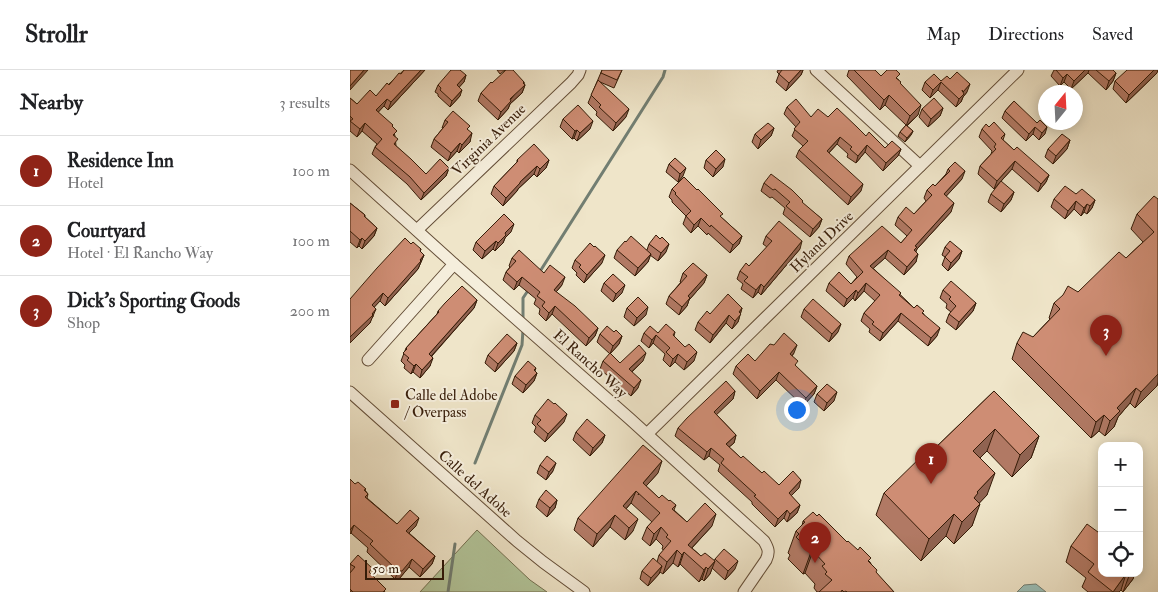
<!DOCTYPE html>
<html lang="en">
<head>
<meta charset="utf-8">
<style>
  :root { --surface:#fff; --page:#f6f6f6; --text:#202124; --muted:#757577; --line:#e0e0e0; --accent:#8f2418 }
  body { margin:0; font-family:"IM FELL Double Pica",serif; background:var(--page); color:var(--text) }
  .controls { position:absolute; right:15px; bottom:15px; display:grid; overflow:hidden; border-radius:10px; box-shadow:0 2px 12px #0003 }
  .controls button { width:45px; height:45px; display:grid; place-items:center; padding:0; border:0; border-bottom:1px solid var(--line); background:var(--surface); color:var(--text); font:25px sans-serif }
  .compass { position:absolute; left:688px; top:15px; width:45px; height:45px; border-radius:50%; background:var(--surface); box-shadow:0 2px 12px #0003; rotate:18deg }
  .scale { position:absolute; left:15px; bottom:12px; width:79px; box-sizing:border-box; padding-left:5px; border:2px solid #361c08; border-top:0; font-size:14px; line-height:18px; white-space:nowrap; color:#361c08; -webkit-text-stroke:4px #f5eedc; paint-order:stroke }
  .you { position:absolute; left:446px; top:339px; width:18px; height:18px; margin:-12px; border:4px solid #fff; border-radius:50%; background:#1a73e8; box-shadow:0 0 0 8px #1a73e833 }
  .badge { display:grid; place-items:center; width:32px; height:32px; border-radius:50%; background:var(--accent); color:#fff; font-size:16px; font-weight:700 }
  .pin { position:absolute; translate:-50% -41px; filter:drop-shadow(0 1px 2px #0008) }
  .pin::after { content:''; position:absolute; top:26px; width:18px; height:15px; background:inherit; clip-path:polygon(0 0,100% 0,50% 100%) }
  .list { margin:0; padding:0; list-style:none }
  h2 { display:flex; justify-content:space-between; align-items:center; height:65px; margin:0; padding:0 20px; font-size:21px }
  h2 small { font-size:16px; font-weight:400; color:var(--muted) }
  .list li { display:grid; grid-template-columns:32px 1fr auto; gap:15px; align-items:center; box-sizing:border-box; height:70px; padding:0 20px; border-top:1px solid var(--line) }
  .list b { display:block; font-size:19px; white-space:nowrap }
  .list p { margin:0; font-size:16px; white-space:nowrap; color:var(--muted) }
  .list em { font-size:16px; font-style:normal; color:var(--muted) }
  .icon { flex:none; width:28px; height:28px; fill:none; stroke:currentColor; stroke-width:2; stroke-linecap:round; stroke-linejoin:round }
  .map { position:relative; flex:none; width:808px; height:522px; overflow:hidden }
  header { display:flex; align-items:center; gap:30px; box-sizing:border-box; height:70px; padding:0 25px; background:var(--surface); border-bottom:1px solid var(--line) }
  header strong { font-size:24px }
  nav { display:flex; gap:28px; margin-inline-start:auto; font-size:18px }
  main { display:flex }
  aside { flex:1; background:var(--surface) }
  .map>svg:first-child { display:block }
  .green { fill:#b3c69b; stroke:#747152 }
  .water { fill:#9abfb8; stroke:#727e72 }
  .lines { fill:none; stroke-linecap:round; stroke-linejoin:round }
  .stream { stroke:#727e72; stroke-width:3 }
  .minor-casing { stroke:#644e38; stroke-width:13 }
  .minor { stroke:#f5eedc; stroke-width:11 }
  .wall { fill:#b17964; stroke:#361c08 }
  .shaded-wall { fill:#906351; stroke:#361c08 }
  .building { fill:#ce8d74; stroke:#361c08 }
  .poi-dot { fill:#8f2418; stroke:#f5eedc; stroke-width:2 }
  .labels { text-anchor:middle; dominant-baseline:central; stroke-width:4; stroke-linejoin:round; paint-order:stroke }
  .street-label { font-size:15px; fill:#361c08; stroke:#f5eedc }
  .poi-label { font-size:15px; fill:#361c08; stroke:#f5eedc; text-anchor:start }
</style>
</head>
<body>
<header>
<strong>Strollr</strong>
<nav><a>Map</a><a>Directions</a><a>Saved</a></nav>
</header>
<main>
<aside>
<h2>Nearby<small>3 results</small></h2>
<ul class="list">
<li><span class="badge">1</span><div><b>Residence Inn</b><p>Hotel</p></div><em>100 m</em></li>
<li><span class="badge">2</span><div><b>Courtyard</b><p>Hotel · El Rancho Way</p></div><em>100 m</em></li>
<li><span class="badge">3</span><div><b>Dick's Sporting Goods</b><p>Shop</p></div><em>200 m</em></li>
</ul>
</aside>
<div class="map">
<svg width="808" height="522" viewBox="0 0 808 522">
  <rect width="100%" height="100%" fill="#efe5c9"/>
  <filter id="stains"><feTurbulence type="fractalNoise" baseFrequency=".004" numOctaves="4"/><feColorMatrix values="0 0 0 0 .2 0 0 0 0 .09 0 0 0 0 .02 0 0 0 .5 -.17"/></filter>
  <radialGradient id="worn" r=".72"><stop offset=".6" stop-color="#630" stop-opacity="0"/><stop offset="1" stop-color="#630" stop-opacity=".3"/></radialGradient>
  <!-- green -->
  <path class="green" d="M127,460L180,510L197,522H70Z"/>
  <!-- water -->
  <path class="water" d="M686,514L696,522H667L674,515Z"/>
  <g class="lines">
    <!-- stream -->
    <g class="stream">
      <path d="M189,203L313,7L315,0"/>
      <path d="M173,251V228L179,219"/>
      <path d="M125,393L172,275L173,260"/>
      <path d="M98,522L105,474"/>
    </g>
    <!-- minor casing -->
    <g class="minor-casing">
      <g id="minor">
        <path d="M466,0L570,96"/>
        <path d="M0,100L104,194L280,349L414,471C418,478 420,482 416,490L394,522"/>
        <path d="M67,160L221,13L228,5L230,0"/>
        <path d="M18,290L104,194"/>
        <path d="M0,322L167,471L193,492L234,522"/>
        <path d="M297,364L668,0"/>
      </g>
    </g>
    <!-- minor -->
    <use href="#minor" class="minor"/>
  </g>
  <!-- wall -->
  <g class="wall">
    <path d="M54,0H75L38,40L34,36L28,42L42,56L45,66L46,76L76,104L99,98L96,106L71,130L57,114L22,84L25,77L27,74L12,61L7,67L0,61V28L7,34L26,26Z"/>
    <path d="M147,0H155L150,4Z"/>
    <path d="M252,0H272L264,18L250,12L276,47L263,61L246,45L247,42L238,33Z"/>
    <path d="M428,0H453L451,5L436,21L426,12L429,4L427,2Z"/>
    <path d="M499,0H525L531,6L548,9L568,45L557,56L563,61L561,65L555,72L548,66L550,62L556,55L535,35L530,40L497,6Z"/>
    <path d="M704,0H763L766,3L763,11L756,20L738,3L721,19L714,12L710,16L701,6Z"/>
    <path d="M807,3L776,33L763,19L765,11Z"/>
    <path d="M116,5L114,12L109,17L110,26L100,37L88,26V24L85,22L88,15Z"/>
    <path d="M600,9L617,22L613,27L611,32L606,37L588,20L580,28L572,20L575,12L591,11Z"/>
    <path d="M174,12V13L175,15L172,23L160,34L158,39L148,50L128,31L131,23L142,13Z"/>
    <path d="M664,31L695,64L689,70L683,64L676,71L652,48L655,41Z"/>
    <path d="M437,37L461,47H478L516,66L535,78L551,79L548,86L533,101L515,82L506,93L497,87L498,84L487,74L479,83L511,121L498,135L446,87L449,80L453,76L442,66L446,57L434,44Z"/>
    <path d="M593,38L590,46L578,57L569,47L572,39Z"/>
    <path d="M213,49L240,59L227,71L224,68L222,69L210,57Z"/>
    <path d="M95,50L118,60L120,72L109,83L107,81L98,91L81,77L84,69L93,58H92Z"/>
    <path d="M639,57L655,64L653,70L664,80L699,105L696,112L688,122L662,99L644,119L628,104L630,96L641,84L642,81L629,67L632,59Z"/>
    <path d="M424,58L421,66L408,79L402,72L405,64Z"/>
    <path d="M720,70L717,79L703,94L695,87L698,79Z"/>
    <path d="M167,90H199L196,98L187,107L184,104L168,119L167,121L153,136L141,124L144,116L167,92Z"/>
    <path d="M356,90L373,97L363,107L354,98Z"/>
    <path d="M319,94L333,106L328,112L316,102Z"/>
    <path d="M598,99L612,109L596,126L601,142L567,179L566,181V192L554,205L535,188L523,198L564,238L573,243L587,266L578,276L548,251L530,271L519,262L520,259L511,251L514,243L525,231L514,221L505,231L503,228L494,237L476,221L479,213L501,214L507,207L496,194L499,186L551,173L557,166L545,155L548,147L564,144L576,131L574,128L577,120L585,116L596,104Z"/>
    <path d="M414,113L452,133L472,149L469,157L460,167L433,144L435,138L422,127L420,128L411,121Z"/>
    <path d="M322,119L372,148L392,166L389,174L380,183L358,163L357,165L348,156L341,163L333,154L336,146L322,132V130L319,127Z"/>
    <path d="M664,122L661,130L651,142L638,132L641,124Z"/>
    <path d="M726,124L745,130L742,138L737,144L734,142L731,146L724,139L715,149L701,137L704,129Z"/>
    <path d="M808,129V312L807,316L785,338L780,333L768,347L764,357L755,366L749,361L741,368L662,289L667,273L683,267L700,249L699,248L704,233L728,222L776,188L793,172L781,159L787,144Z"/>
    <path d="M0,133L15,145V147L27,158L24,166L12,179L9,176L7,178L0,172Z"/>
    <path d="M161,162L155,168L153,173L145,181L143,179L132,189L123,180L126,172Z"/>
    <path d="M416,166L450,179L411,225L408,222L403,228L391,219L393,214L387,209L390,201L399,196L417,177L413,174Z"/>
    <path d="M61,174L71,179L70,182L74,185L68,199L35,236L30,231L24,237L23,247L21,249L20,253L0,273V229Z"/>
    <path d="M299,174L316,182L308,191L300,185L298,192L285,206L264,188L267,180H297Z"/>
    <path d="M595,177L612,181L609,189L598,201L592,195L595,187L592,185Z"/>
    <path d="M162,188L194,203L212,215L206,222L248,258L245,266L236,276L202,244L196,251L189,244L190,239L184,234L186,229L169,215L164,220L153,210L156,202L160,197L159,196Z"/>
    <path d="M225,190L252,193L234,213L226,205L227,203L222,198Z"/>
    <path d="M333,203L357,205L354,213L339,230L337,236L329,245L316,234L319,226L331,212H330Z"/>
    <path d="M254,213L272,223L263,232L251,221Z"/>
    <path d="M593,220L626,233L623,241L606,260L596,252L599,244L601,242L596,238L597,234L590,228Z"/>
    <path d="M127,230L124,238L82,286L80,296L70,308L63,302L61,304L54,298L55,295L51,291L56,278L87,244L88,241Z"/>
    <path d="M277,238L296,245L284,256L274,247Z"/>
    <path d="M392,238L388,252L382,259L376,253L360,273L345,260L348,252L360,244Z"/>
    <path d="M454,239L488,262L479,272L451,247Z"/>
    <path d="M264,262L272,266L269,274L260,284L247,272L250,264Z"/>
    <path d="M325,262L324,266L344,291L334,300L325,292L320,297L313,290L315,284L303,273L299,278L291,271L294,263Z"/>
    <path d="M167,273L164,281L145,302L135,293L138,285Z"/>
    <path d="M444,283L442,286L446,297L467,316L464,324L453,336L426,310L407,329L383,304L386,296L405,291Z"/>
    <path d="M253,291L270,293L293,291L282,302L288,318L281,326L250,299Z"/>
    <path d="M186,298L185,301L187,303L184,311L173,323L162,314L165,306Z"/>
    <path d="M385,321L383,329L366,344L386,365L384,373L379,377L391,388L429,415L449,418L441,426L450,435L447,443L437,452L434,448L425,457L402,434V432L368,401L370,395L359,386L354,390L325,366L328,358Z"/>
    <path d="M644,321L689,366L681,388L662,407L637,381L630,388L637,425L629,433L622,456L604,474L596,466L571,491L526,445L534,423L579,384Z"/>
    <path d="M467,324L484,331L474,341L464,332Z"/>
    <path d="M185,345L214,352L195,372L184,362L186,357L182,353Z"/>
    <path d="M226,362L255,365L252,373L240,386L223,370Z"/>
    <path d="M190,395L203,401L196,410L187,403Z"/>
    <path d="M308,403L296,416L309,428L319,431L326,435L324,440L337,452L362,456L342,478L351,486L364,491L365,489L385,499L375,510L362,498L360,504L354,511L352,509L349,512L330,494L328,497L323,493L313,504L310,502L309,504L298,516L290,509L292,501L307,492L309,485L314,480L312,479L313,476L306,469L300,476L292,469L297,457L302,452L281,433L276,439L283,461L275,470L260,457L243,477L224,460L228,448Z"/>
    <path d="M5,414L16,419L15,420L18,424L17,428L47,454L66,456L59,463L85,486L82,494L70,507L59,497L49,509H45L17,482L18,478L1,463Z"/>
    <path d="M189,429L207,430L205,438L197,447L186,437Z"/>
    <path d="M467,446L520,492L526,503L544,522H467L464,518L465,514L455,503L453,504L438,489L440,485L438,483L446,461L452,456L453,451Z"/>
    <path d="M721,476L785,503L783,509L773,522L771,520L769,522H738L732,517L736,508L716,492Z"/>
    <path d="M0,494L20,504L35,522H0Z"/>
  </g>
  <!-- shaded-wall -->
  <g class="shaded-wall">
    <path d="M14,0H18L0,20V16Z"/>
    <path d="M71,0H75L38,40L41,32Z"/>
    <path d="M451,0H453L451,5L436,21L439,13Z"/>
    <path d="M735,0H739L738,3L721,19L724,11Z"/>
    <path d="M804,0H808L807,3L776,33L779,25Z"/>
    <path d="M766,3L763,11L756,20L759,11Z"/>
    <path d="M717,4L714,12L710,16L713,8Z"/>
    <path d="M116,5L114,12L105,22L107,15Z"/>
    <path d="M174,12L172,17L175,15L172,23L160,34L158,39L148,50L151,42Z"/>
    <path d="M591,12L588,20L580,28L583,20Z"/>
    <path d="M620,14L617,22L613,27L611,32L606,37L609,29L613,22Z"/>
    <path d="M112,20L110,26L100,37L102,31Z"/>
    <path d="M539,25L535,35L530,40L534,30Z"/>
    <path d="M37,29L34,36L23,48L26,40Z"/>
    <path d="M571,35L568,45L556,56L560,46Z"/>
    <path d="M593,38L590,46L578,57L581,49Z"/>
    <path d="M279,39L276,47L263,61L266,53Z"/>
    <path d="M243,51L240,59L227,71L230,63Z"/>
    <path d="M15,53L12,61L7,67L10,59Z"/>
    <path d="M685,57L683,64L676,71L679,64Z"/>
    <path d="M697,57L695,64L689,70L692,63Z"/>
    <path d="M424,58L421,66L408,79L411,70Z"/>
    <path d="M227,60L224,68L222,69L225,61Z"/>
    <path d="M563,61L561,65L555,72L557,68Z"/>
    <path d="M122,63L120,72L109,83L112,75Z"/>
    <path d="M490,67L487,74L474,88L477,81Z"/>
    <path d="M720,70L717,79L703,94L706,86Z"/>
    <path d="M110,73L107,81L98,91L101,83Z"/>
    <path d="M517,75L515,82L506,93L508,86Z"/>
    <path d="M551,79L548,86L533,101L536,93Z"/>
    <path d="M375,89L373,97L363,107L366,99Z"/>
    <path d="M199,90L196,98L187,107L190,99Z"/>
    <path d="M665,91L662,99L644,119L647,111Z"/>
    <path d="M187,96L184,104L168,119L167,121L153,136L156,128L170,112Z"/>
    <path d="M99,98L96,106L71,130L74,123Z"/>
    <path d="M336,98L333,106L328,112L330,104Z"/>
    <path d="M615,101L612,109L591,132L594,124Z"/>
    <path d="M699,105L696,112L688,122L691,114Z"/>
    <path d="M513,114L511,121L498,135L501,127Z"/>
    <path d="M664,122L661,130L651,142L654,134Z"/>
    <path d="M745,130L742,138L737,144L740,136Z"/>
    <path d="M726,131L724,139L715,149L718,141Z"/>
    <path d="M604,133L601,142L567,179L564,185L565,176Z"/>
    <path d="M737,134L734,142L731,146L734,138Z"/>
    <path d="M351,148L348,156L341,163L344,155Z"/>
    <path d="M472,149L469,157L460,167L463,159Z"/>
    <path d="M164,154L161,162L155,168L153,173L145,181L148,173L155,163Z"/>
    <path d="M27,158L24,166L12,179L15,171Z"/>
    <path d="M392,166L389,174L380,183L383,175Z"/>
    <path d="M12,168L9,176L7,178L10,170Z"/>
    <path d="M146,171L143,179L132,189L135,181Z"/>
    <path d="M452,171L450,179L411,225L414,217Z"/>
    <path d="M319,174L316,182L308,191L311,183Z"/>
    <path d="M538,180L535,188L517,204L520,196Z"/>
    <path d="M612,181L609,189L598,201L601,193Z"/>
    <path d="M301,184L298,192L285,206L288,198Z"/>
    <path d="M568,184L566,192L554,205L557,197Z"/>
    <path d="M74,185L68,199L35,236L38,228Z"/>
    <path d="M255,185L252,193L234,213L237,205Z"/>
    <path d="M357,205L354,213L339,230L337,236L329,245L332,237L338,226Z"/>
    <path d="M172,207L169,215L164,220L167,212Z"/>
    <path d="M215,207L212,215L201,228L204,220Z"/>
    <path d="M516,213L514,221L505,231L508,223Z"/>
    <path d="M411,214L408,222L403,228L406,220Z"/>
    <path d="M275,215L272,223L263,232L266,224Z"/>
    <path d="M506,220L503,228L494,237L497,229Z"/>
    <path d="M33,223L30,231L19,243L22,235Z"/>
    <path d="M127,230L124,238L76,292L79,284Z"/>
    <path d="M626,233L623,241L606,260L609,252Z"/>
    <path d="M205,236L202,244L196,251L199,243Z"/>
    <path d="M298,237L296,245L284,256L287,248Z"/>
    <path d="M392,238L388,252L382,259L389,242Z"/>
    <path d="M26,239L20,253L0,273V267Z"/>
    <path d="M551,243L548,251L530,271L533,263Z"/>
    <path d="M379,245L376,253L360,273L363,265Z"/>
    <path d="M491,254L488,262L479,272L482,264Z"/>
    <path d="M248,258L245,266L236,276L239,268Z"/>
    <path d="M590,258L587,266L578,276L581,268Z"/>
    <path d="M306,265L303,273L299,278L302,270Z"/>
    <path d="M272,266L269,274L260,284L263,276Z"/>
    <path d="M167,273L164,281L145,302L148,294Z"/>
    <path d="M447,275L444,283L437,292L440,284Z"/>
    <path d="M347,282L344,291L334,300L337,292Z"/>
    <path d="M296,283L293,291L276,307L279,299Z"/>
    <path d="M328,284L325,292L320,297L323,289Z"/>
    <path d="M83,288L80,296L70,308L72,300Z"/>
    <path d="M66,294L63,302L61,304L64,296Z"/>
    <path d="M808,298V312L807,316L785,338L791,322Z"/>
    <path d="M429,302L426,310L407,329L410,321Z"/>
    <path d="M187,303L184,311L173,323L176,315Z"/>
    <path d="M291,310L288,318L281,326L284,318Z"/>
    <path d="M467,316L464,324L453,336L456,328Z"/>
    <path d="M786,318L780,333L768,347L764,357L755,366L760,351L767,338Z"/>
    <path d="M385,321L383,329L361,350L364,342Z"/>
    <path d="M487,322L484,331L474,341L477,333Z"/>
    <path d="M217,344L214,352L195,372L198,364Z"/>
    <path d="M754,345L749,361L741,368L746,352Z"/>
    <path d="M645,359L637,381L615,403L623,381Z"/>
    <path d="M255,365L252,373L240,386L243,378Z"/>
    <path d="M386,365L384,373L373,382L376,374Z"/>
    <path d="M689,366L681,388L662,407L670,385Z"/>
    <path d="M361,378L359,386L354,390L357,382Z"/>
    <path d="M312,391L308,403L288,425L293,413Z"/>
    <path d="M206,393L203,401L196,410L199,402Z"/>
    <path d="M645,403L637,425L622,441L630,434L622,456L604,474L612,452L627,422Z"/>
    <path d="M451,410L449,418L436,431L439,423Z"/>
    <path d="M286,421L281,433L268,448L273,436Z"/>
    <path d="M207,430L205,438L197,447L200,438Z"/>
    <path d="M450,435L447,443L437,452L440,444Z"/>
    <path d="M437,440L434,448L425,457L428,449Z"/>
    <path d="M366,444L362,456L336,484L338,475Z"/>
    <path d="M604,444L596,466L571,491L579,469Z"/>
    <path d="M265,445L260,457L243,477L247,464Z"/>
    <path d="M69,448L66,456L53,469L56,461Z"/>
    <path d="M288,449L283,461L275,470L279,458Z"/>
    <path d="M4,455L1,463L0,464V460Z"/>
    <path d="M311,457L306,469L300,476L304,464Z"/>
    <path d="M327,480L323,493L313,504L317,492Z"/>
    <path d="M463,481L455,503L453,504L461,482Z"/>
    <path d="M334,482L330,494L328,497L332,485Z"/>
    <path d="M85,486L82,494L70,507L73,499Z"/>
    <path d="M62,489L59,497L49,509H45L48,501Z"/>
    <path d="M365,491L360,504L354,511L358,499Z"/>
    <path d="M388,491L385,499L375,510L378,501Z"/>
    <path d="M312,496L309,504L298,516L301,508Z"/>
    <path d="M356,497L352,509L349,512L354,500Z"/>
    <path d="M781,503H785L783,509L773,522L779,506Z"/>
    <path d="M776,504L771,520L769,522H763Z"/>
  </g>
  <!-- building -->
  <g class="building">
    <path d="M0,0H14L0,16Z"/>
    <path d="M54,0H71L41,32L37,29L26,40L43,55L42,56L47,61L43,65L48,69L44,74L61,89L76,104L90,89L99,98L74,123L60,107L25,77L32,69L15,53L10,59L0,51L3,49L0,46V28L7,34L20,20L26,26L37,13L39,15L49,3L51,4Z"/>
    <path d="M101,0H110L116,5L107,15L112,20L102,31L90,20L91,18L88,15Z"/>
    <path d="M156,0H163L174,12L173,13L175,15L160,29L161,31L151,42L131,23L141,12L142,13Z"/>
    <path d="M252,0H272L267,10L251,3Z"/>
    <path d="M432,0H451L439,13L429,4Z"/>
    <path d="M504,0H525L531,6L537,0H546L550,4L546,8L551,12L550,13L571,35L560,46L539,25L534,30Z"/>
    <path d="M706,0H735L724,11L717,4L713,8Z"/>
    <path d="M746,0H763L766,3L759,11Z"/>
    <path d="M777,0H804L779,25L765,11Z"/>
    <path d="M607,2L620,14L613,22L612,20L614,24L609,29L591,12L583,20L575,12L584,4L591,11L597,6L600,9Z"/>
    <path d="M248,10L279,39L266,53L249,37L251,35L241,25Z"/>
    <path d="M584,28L593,38L581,49L572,39Z"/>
    <path d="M446,29L461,47L468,39L478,47L487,38L507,57L516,66L519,62L535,78L542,71L551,79L536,93L517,75L508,86L500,79L502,77L490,67L477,81L513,114L501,127L449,80L458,71L444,59L450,52L437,37Z"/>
    <path d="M664,31L687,53L690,50L697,57L692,63L685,57L679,64L655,41Z"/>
    <path d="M228,35L243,51L230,63L227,60L225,61L213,49Z"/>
    <path d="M103,41L120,56L117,59L122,63L112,75L110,73L101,83L84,69L98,52L95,50Z"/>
    <path d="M644,52L655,64L651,68L664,80L667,77L699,105L691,114L665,91L647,111L630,96L646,79L644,77L646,74L632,59L636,54L639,57Z"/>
    <path d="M418,53L424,58L411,70L405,64Z"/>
    <path d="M556,55L563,61L557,68L550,62Z"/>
    <path d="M712,64L720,70L706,86L698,79Z"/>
    <path d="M184,74L199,90L190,99L187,96L170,112V113L156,128L144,116L168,91L167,90Z"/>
    <path d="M366,80L375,89L366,99L356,90Z"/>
    <path d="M325,88L336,98L330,104L319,94Z"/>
    <path d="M605,92L615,101L594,124L604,133L565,176L567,177L564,180L568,184L557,197L538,180L520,196L551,223L549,225L564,238L567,235L574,241L572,243L590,258L581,268L551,243L533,263L522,254L524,252L514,243L530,225L516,213L508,223L506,220L497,229L479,213L489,202L501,214L513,202L499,186L532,156L551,173L562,160L548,147L556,137L564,144L582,125L577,120L583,114L585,116L600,101L598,99Z"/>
    <path d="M421,104L442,120L453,131L452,132L472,149L463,159L436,136L440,132L425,119L423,120L414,113Z"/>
    <path d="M334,107L347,120L348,119L373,144L370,146L392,166L383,175L361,155L360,157L351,148L344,155L336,146L341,141L325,124L326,123L322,119Z"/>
    <path d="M651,111L664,122L654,134L641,124Z"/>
    <path d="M715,116L726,124L732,119L745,130L740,136L737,134L734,138L726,131L718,141L704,129Z"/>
    <path d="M804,126L808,129V304L791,322L786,318L767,338L770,341L760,351L754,345L746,352L667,273L673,262L683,267L710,239L704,233L713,225L718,216L728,222L769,182L776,188L804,162L787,144Z"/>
    <path d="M0,133L15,145L14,146L27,158L15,171L12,168L10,170L0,161Z"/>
    <path d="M154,144L164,154L155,163L156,165L148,173L146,171L135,181L126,172Z"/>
    <path d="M429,151L452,171L414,217L411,214L406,220L394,211L398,207L390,201L396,193L399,196L422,171L416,166Z"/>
    <path d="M306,165L310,169L312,167L319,174L311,183L299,174Z"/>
    <path d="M281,166L301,184L288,198L267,180L275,171L276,172Z"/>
    <path d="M55,168L61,174L63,172L71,179L70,181L74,185L70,190L71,191L38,228L33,223L22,235L26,239L22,244L23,245L0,267V229L27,198Z"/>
    <path d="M600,171L612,181L601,193L595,187L600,181L595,177Z"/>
    <path d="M240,173L244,177L245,176L255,185L237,205L229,197L231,195L225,190Z"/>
    <path d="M169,180L194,203L200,195L215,207L204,220L225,236L248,258L239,268L205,236L199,243L192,236L195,232L187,226L190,222L172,207L167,212L156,202L166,191L162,188Z"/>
    <path d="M343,193L357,205L338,226L340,228L332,237L319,226L337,206L333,203Z"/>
    <path d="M263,204L275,215L266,224L254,213Z"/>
    <path d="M601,211L626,233L609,252L599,244L606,236L599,229L601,227L593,220Z"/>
    <path d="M112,216L127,230L79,284L83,288L72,300L66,294L64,296L57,290L59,288L53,283L57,279L56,278L89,242L88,241L95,233Z"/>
    <path d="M378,224L392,238L389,242L391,244L385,251L379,245L363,265L348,252L357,241L360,244Z"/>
    <path d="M288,227L298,237L287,248L277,238Z"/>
    <path d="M463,229L491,254L482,264L454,239Z"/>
    <path d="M316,254L325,262L323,265L335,277L339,274L347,282L337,292L328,284L323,289L316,282L320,278L306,265L302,270L294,263L300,256L308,263Z"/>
    <path d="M257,256L264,262L266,260L272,266L263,276L250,264Z"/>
    <path d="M434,263L447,275L440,284L448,291L445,295L467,316L456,328L429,302L410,321L386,296L398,284L405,291L420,274L424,275Z"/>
    <path d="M157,264L167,273L148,294L138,285Z"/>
    <path d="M289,275L296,283L279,299L291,310L284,318L253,291L260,283L270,293Z"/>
    <path d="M178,291L186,298L184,300L187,303L176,315L165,306Z"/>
    <path d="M376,311L385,321L364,342L386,365L376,374L391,388L393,386L412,403L414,401L429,415L443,401L451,410L439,423L450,435L440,444L437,440L428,449L404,426L406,425L371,393L374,389L361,378L357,382L328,358L337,348Z"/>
    <path d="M477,314L487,322L477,333L467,324Z"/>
    <path d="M644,321L689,366L670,385L645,359L623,381L645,403L627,422L628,423L624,428L630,434L612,452L604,444L579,469L534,423L577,381L579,384Z"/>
    <path d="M198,329L204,334L205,333L217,344L198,364L187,354L191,350L185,345Z"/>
    <path d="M237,349L255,365L243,378L226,362Z"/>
    <path d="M293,375L312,391L293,413L309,428L312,425L319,431L320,430L326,435L322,439L337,452L355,433L366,444L338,475L351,486L355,483L365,491L358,499L356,497L354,500L334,482L332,485L327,480L317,492L309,485L321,471L316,467L318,465L311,457L304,464L297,457L310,443L286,421L273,436L288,449L279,458L265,445L247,464L228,448Z"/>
    <path d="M197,386L206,393L199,402L190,395Z"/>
    <path d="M0,409L5,414L8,412L16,419L14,420L18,424L15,427L47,454L60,440L69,448L56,461L85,486L73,499L62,489L52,501H48L20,474L23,471L4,455L0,460Z"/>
    <path d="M196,420L207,430L200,438L189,429Z"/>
    <path d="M463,442L467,446L469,444L497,472L498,471L508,480L510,477L521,488L518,491L527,500L526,502L544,522H497L496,521L494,522L492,520L491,522H469L482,510L475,504L477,502L472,496L475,494L463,481L461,482L446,467L449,464L446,461L455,452L453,451Z"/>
    <path d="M737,454L752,465V503H781L779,506L776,504L763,522L738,502L744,494L721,476Z"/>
    <path d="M374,479L388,491L378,501L365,489Z"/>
    <path d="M8,485L22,498L19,502L36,519L33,522H3L0,519V503L5,497L0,494Z"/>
    <path d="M303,488L312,496L301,508L292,501Z"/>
  </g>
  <!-- markers -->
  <rect class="poi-dot" x="40" y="329" width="10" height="10" rx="2.5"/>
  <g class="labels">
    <!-- street labels -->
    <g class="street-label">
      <text transform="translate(139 70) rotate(-44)">Virginia Avenue</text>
      <text transform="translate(472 172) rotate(-44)">Hyland Drive</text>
      <text transform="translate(240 294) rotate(42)">El Rancho Way</text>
      <text transform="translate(125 414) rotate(42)">Calle del Adobe</text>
    </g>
    <!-- poi labels -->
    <g class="poi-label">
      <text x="55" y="325">Calle del Adobe<tspan x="55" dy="17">/ Overpass</tspan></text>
    </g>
  </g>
  <rect width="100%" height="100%" filter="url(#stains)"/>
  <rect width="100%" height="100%" fill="url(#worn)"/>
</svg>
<div class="controls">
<button>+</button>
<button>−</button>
<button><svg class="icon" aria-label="locate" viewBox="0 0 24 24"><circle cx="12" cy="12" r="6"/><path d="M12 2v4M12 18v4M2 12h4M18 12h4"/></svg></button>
</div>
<svg class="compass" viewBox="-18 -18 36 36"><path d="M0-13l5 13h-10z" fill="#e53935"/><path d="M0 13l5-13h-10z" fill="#757577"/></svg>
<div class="scale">50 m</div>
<div class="you"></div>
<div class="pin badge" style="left:581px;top:414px">1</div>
<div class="pin badge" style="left:465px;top:493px">2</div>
<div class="pin badge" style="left:756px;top:286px">3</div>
</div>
</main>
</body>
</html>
